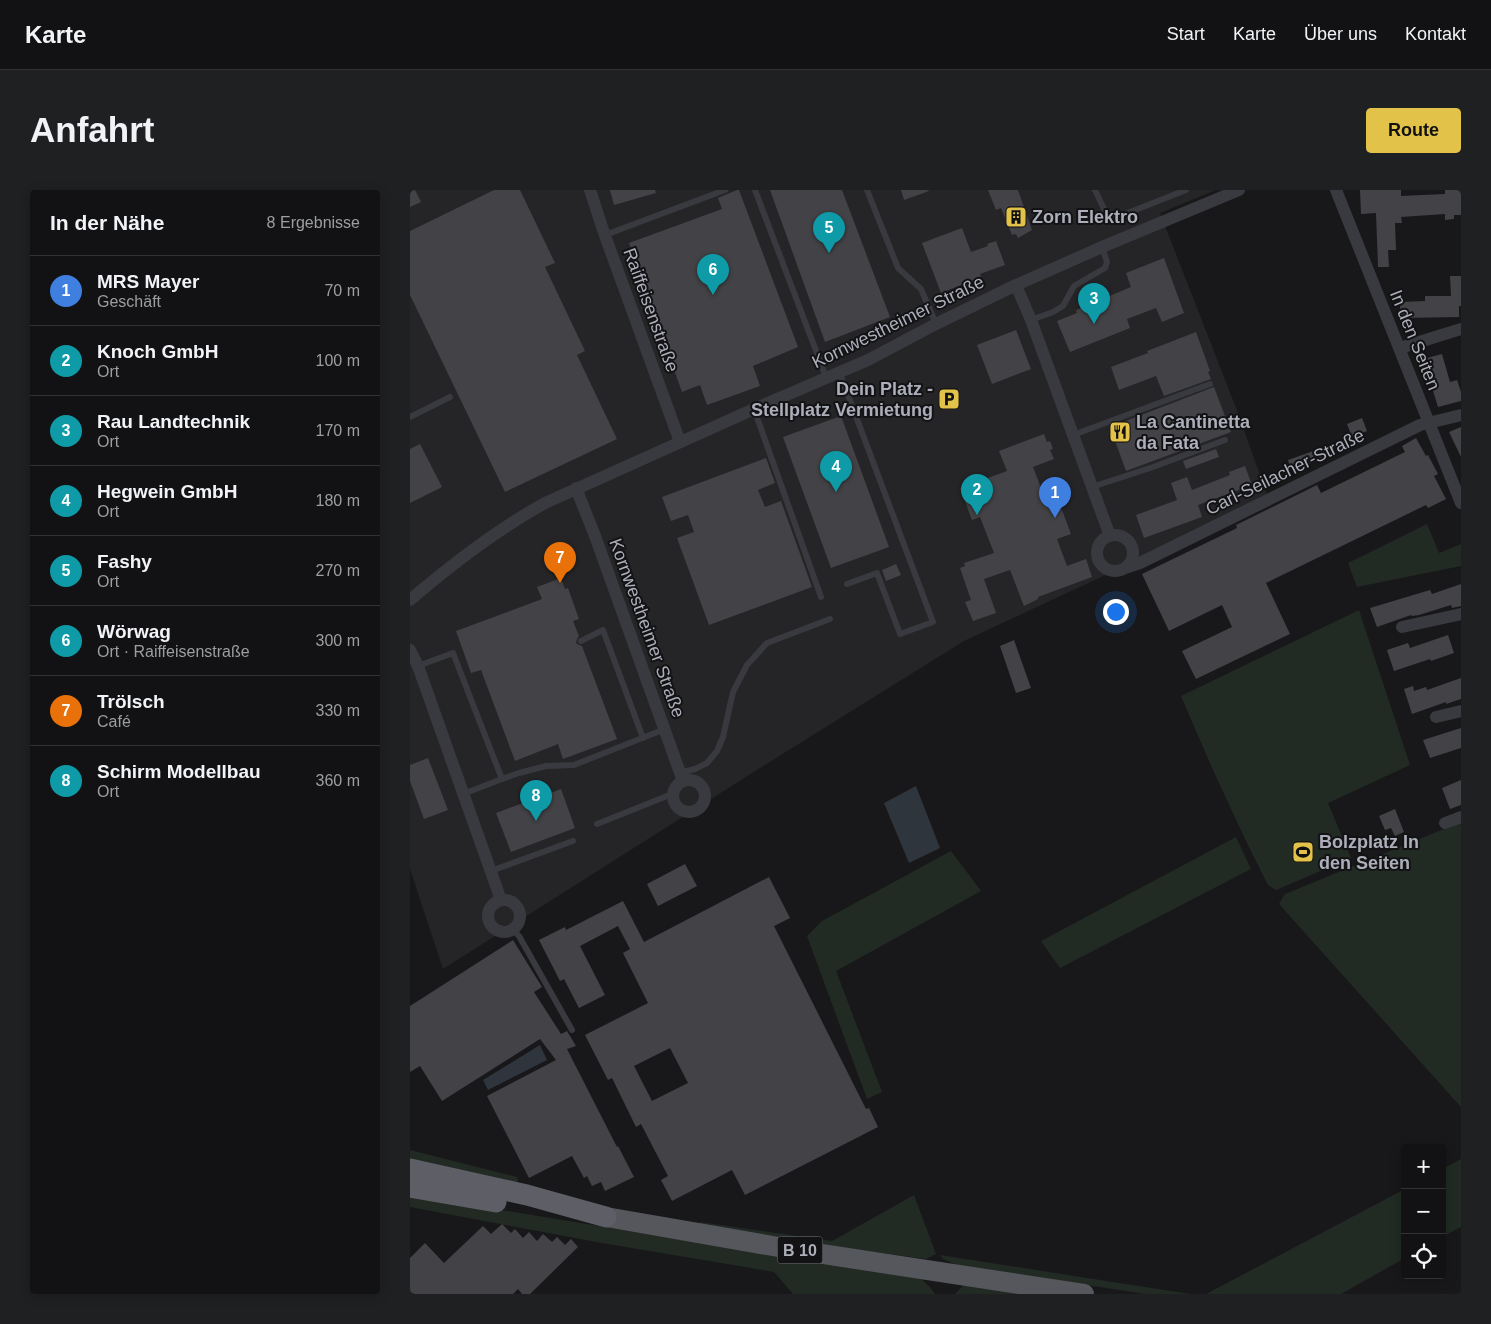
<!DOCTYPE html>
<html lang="de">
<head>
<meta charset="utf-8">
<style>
  :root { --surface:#121214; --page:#1f2022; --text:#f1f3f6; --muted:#9c9ea0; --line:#313234; --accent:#e2c248 }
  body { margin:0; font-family:Arial,sans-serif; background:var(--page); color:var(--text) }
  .controls { position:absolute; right:15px; bottom:15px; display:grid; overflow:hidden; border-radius:5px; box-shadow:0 2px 12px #0003 }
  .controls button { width:45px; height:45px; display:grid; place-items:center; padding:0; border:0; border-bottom:1px solid var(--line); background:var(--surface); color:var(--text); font:25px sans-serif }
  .you { position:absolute; left:705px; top:421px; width:18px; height:18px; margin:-12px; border:4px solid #fff; border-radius:50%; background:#1a73e8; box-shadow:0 0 0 8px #1a73e833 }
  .badge { display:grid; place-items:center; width:32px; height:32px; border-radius:50%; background:var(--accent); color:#fff; font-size:16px; font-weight:700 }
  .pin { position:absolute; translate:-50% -41px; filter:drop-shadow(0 1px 2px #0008) }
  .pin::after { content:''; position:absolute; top:26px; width:18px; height:15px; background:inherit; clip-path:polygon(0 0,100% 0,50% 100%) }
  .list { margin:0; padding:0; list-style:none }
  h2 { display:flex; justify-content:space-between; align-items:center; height:65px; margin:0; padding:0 20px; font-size:21px }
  h2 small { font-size:16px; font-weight:400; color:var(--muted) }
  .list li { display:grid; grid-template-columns:32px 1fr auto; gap:15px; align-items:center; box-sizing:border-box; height:70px; padding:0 20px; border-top:1px solid var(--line) }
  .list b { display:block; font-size:19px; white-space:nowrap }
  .list p { margin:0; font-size:16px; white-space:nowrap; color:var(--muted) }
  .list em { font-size:16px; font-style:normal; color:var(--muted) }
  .icon { flex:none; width:28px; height:28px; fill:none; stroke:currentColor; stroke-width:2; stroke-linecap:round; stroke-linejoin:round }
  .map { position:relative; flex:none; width:1051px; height:1104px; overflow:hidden; border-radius:5px }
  header { display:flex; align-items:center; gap:30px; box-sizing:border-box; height:70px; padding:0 25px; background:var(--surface); border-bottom:1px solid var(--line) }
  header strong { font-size:24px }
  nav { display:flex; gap:28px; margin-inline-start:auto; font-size:18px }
  .intro { display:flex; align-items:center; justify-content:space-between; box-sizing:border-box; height:120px; padding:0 30px }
  h1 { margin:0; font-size:35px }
  .button { padding:12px 22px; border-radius:5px; background:var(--accent); color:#111; font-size:18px; font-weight:700 }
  main { display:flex; gap:30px; padding:0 30px }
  aside { flex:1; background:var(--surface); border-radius:5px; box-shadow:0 2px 12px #0003 }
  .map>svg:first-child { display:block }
  .built { fill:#252427 }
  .green { fill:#222a24 }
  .water { fill:#2f353d }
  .building { fill:#434347; fill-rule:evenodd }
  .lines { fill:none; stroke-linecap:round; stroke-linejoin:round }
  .service { stroke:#393a3f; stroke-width:6 }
  .minor { stroke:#393a3f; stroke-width:12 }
  .primary { stroke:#56565d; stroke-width:20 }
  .trunk { stroke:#5e5e66; stroke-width:21 }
  .labels { text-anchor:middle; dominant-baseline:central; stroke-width:4; stroke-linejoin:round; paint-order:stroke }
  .shield { fill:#131315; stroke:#7e8088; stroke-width:1 }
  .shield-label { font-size:16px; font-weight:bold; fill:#acaeb9 }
  .poi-label { font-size:18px; font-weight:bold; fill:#acaeb9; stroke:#131315; text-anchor:start }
  .street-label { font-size:18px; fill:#acaeb9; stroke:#131315 }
</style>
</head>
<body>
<header>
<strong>Karte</strong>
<nav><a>Start</a><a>Karte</a><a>Über uns</a><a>Kontakt</a></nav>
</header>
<div class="intro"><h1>Anfahrt</h1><a class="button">Route</a></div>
<main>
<aside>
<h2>In der Nähe<small>8 Ergebnisse</small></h2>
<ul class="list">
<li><span class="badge" style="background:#3f7fe0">1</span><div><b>MRS Mayer</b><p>Geschäft</p></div><em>70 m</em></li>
<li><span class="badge" style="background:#0f9aa8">2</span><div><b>Knoch GmbH</b><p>Ort</p></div><em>100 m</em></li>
<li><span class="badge" style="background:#0f9aa8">3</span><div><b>Rau Landtechnik</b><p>Ort</p></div><em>170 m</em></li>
<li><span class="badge" style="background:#0f9aa8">4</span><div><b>Hegwein GmbH</b><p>Ort</p></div><em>180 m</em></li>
<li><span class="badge" style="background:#0f9aa8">5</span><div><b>Fashy</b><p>Ort</p></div><em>270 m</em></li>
<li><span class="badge" style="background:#0f9aa8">6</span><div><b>Wörwag</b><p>Ort · Raiffeisenstraße</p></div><em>300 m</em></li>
<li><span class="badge" style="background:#e8710a">7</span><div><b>Trölsch</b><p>Café</p></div><em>330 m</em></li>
<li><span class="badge" style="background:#0f9aa8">8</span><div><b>Schirm Modellbau</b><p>Ort</p></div><em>360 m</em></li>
</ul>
</aside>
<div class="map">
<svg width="1051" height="1104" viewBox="0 0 1051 1104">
  <rect width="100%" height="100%" fill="#18181a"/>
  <!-- built -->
  <path class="built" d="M0,0H806L750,23L828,223L857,305L732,368L554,451L350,578L33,779L0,679Z"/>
  <!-- green -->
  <g class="green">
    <path d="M1017,334L1029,363L1051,354V376L947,397L938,373Z"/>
    <path d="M949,420L1000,575L918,613L941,668L866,700L858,695L835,649L802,578L771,506Z"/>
    <path d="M1051,632V917L869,714L875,704Z"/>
    <path d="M826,647L841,679L650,778L631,751Z"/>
    <path d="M541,661L571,701L426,781L472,902L457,909L397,746L412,731Z"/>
    <path d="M0,960L107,987L108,991L105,993L0,971Z"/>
    <path d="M1051,969V1037L1032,1047V979Z"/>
    <path d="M995,999V1068L931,1104H796Z"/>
    <path d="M0,1005L365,1065L508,1086L520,1097L525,1104H383L364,1082L192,1053L0,1017Z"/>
    <path d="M504,1005L526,1064L516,1069L374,1050L287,1034L290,1032L422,1051Z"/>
    <path d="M530,1065L780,1104H735L547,1075L533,1069Z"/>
    <path d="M555,1094L616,1104H545Z"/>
  </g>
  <!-- water -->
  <g class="water">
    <path d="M506,596L530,658L499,673L474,613Z"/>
    <path d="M130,855L137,870L78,900L73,890Z"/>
  </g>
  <!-- building -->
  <g class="building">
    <path d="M0,0H5L11,12L0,17Z"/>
    <path d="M84,0H110L145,73L135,77L175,161L167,165L207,249L95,302L0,105V41Z"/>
    <path d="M200,0H245L246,3L204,15Z"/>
    <path d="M327,0H329L388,157L343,176L350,196L297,215L290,195L272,202L219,53L312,19L308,8Z"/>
    <path d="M360,0H432L480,127L415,152Z"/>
    <path d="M491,0H518L519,1L494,10Z"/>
    <path d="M578,0H608L622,40L608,48L606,44L602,45L591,18L586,20Z"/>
    <path d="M950,0H991V6L1035,4V0H1051V25H1044V29L1035,30V24L991,27L992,33H985L986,60H978L979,77H968L966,23L951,24Z"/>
    <path d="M552,38L561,62L578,56L577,54L586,51L595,75L570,84L571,87L531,103L512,53Z"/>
    <path d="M754,68L774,123L752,132L746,118L717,129L720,138L660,162L647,131L667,123L666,120L721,97L716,83Z"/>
    <path d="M1040,86H1051V116H1049V127L990,128V112L1015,111V106H1041Z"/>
    <path d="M606,140L621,179L582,194L567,155Z"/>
    <path d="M786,142L800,181L798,182L801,189L754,206L746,186L709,200L701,177L738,163L737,161Z"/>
    <path d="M1032,164L1040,192L1047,190L1051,202V211L1028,217L1020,191L1015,192L1009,170Z"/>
    <path d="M804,197L821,242L716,281L700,237Z"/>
    <path d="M431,226L479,357L421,378L373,247Z"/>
    <path d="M952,228L957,241L942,247L937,234Z"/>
    <path d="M1051,237V267L1039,242Z"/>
    <path d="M634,244L637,252L640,251L643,259L640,260L644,269L623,277L638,316L649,312L661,344L647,349L657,376L676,369L682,387L628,407V409L614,416L600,380L574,389L586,423L563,431L555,412L561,410L550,378L555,376L554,373L584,363L570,327L562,330L550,298L597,281L589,261Z"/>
    <path d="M1006,248L1016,266L1018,265L1028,284L1024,286L1036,309L1018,318L1016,315L856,393L880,444L786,489L772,461L822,437L812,415L759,441L732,384L827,338L826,335L907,295L911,303L995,262L992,256Z"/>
    <path d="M10,254L32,297L0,313V259Z"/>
    <path d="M806,259L809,267L776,279L773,271Z"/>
    <path d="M909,259L913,269L881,280L878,270Z"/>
    <path d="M356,268L365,293L348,300L355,317L371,311L402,397L299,435L267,348L284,342L278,325L261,331L252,307Z"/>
    <path d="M835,276L842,295L788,315L792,327L734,348L726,325L767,310L761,293L777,287L782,300L820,285L819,282Z"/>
    <path d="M486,374L491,385L476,391L472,380Z"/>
    <path d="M151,388L155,399L158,398L169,429L163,431L169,446L167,449L166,453L169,455L172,456L207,549L153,569L148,554L105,571L71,480L61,483L46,441L132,409L127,397Z"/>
    <path d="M1051,394V416L1042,418L1041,415L1009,425L1002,426L1001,425L967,437L960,418L1020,400L1022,404Z"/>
    <path d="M1038,445L1044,463L1021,471L1020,469L984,481L977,460L998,453L1000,458Z"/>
    <path d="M604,450L621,498L606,503L590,456Z"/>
    <path d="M1051,488V509L1036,514V512L1002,524L994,499L1003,496L1004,501L1016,497L1017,500Z"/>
    <path d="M1051,538V558L1020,568L1013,550Z"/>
    <path d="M18,568L38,620L14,629L0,591V575Z"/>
    <path d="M1051,590V615L1040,619L1032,598Z"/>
    <path d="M151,599L165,638L101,662L86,623Z"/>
    <path d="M985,619L994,642L985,646L981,638L975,640L969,626Z"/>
    <path d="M275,674L287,696L248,716L237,694Z"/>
    <path d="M359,687L380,728L364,736L456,919L459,918L468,937L335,1005L322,980L262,1011L251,990L258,986L231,934L226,937L202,888L198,890L175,845L238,813L213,763L220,759L208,736L170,756L195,805L169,818L154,789L150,791L129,750L155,737L156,740L213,711L234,752ZM260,858L278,893L242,911L224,876Z"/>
    <path d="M103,750L132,797L124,802L151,844L157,841L166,856L157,859L207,957L208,956L224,987L195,1001L191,992L182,996L177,986L174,988L162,966L119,988L77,906L146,870L130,849L32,911L10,876L0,882V816Z"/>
    <path d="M92,1034L101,1043L105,1039L113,1048L119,1042L127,1051L133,1044L142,1052L147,1047L155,1055L161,1049L168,1057L120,1104H112L108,1099L103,1104H0V1068L15,1053L34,1073L73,1036L81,1044Z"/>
  </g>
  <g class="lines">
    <!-- service -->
    <g class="service">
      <path d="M345,0L416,187"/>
      <path d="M457,0L488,78L511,99L526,134"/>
      <path d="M685,0L695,21L705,28L776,0"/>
      <path d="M195,45L315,0"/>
      <path d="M621,130L643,122L653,116L664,96L695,78L697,72L692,57"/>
      <path d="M429,181L523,432L490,444L467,383L437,394"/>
      <path d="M344,219L411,407"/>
      <path d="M0,227L40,207"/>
      <path d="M663,245L800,194"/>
      <path d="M682,297L743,277L815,250"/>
      <path d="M171,451L193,440L233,548"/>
      <path d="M8,476L43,463L92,589L109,583L136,576L164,575L255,539"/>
      <path d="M270,583L285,579L297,573L307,561L313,547L323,502L337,475L357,453L420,429"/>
      <path d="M53,604L92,589"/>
      <path d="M187,634L257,606H264"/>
      <path d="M81,681L163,651"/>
      <path d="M102,739L109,746L162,840"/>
    </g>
    <!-- minor -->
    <g class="minor">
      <path d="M180,0L193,40L270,252"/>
      <path d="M926,0L1051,313"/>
      <path d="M606,95L621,130L700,346"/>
      <path d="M990,158L1051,139"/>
      <path d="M166,298L185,346L273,591"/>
      <circle cx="705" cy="363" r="18"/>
      <path d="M718,377L730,373L1010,235L1051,225"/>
      <path d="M0,410C42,374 86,340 135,313L344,219L458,170L526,134L606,95L692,57L829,0"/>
      <path d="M992,437L1051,424"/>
      <path d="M0,460L8,476L91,710"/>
      <path d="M1026,527L1051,521"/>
      <circle cx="279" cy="606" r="16"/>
      <path d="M1035,633L1051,627"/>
      <circle cx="94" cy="726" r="16"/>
    </g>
    <!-- primary -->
    <path class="primary" d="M196,1027L380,1059L674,1104"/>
    <!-- trunk -->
    <g class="trunk">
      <path d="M0,979L117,1005L196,1027"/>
      <path d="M0,997L86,1012"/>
    </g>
  </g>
  <!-- icons -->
  <defs>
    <g id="building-square" transform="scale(1.125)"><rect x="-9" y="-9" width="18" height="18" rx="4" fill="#e2c248" stroke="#131315"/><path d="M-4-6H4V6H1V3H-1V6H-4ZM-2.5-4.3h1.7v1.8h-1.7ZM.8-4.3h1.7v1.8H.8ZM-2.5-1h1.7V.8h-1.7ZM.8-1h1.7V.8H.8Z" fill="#111"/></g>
    <g id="parking-square" transform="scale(1.125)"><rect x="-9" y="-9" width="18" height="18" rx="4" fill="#e2c248" stroke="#131315"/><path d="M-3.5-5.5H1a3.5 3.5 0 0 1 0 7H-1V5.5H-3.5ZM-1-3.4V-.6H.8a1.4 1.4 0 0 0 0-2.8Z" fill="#111"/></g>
    <g id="restaurant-square" transform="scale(1.125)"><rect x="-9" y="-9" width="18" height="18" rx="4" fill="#e2c248" stroke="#131315"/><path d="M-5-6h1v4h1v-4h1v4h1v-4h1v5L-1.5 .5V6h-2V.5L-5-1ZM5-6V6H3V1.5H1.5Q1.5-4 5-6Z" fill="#111"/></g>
    <g id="stadium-square" transform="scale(1.125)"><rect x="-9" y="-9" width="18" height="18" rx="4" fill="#e2c248" stroke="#131315"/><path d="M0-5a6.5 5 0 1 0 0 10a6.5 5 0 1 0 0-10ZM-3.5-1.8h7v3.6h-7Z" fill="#111"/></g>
  </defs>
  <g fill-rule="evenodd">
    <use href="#building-square" x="606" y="27"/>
    <use href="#parking-square" x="539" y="209"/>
    <use href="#restaurant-square" x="710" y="242"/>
    <use href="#stadium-square" x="893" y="662"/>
  </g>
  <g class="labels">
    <!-- shield labels -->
    <rect class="shield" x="367.5" y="1046.5" width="45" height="27" rx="4"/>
    <g class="shield-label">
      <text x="390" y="1060">B 10</text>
    </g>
    <!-- poi labels -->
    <g class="poi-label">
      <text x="622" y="27">Zorn Elektro</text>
      <text x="523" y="199" text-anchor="end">Dein Platz -<tspan x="523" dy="21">Stellplatz Vermietung</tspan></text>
      <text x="726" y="232">La Cantinetta<tspan x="726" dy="21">da Fata</tspan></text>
      <text x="909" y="652">Bolzplatz In<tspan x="909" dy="21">den Seiten</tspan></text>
    </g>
    <!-- street labels -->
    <g class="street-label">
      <text transform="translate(241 120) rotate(70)">Raiffeisenstraße</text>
      <text transform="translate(488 132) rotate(-26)">Kornwestheimer Straße</text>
      <text transform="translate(1005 150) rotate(68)">In den Seiten</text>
      <text transform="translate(875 282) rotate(-26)">Carl-Seilacher-Straße</text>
      <text transform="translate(237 438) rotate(70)">Kornwestheimer Straße</text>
    </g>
  </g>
</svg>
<div class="controls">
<button>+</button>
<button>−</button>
<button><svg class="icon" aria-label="locate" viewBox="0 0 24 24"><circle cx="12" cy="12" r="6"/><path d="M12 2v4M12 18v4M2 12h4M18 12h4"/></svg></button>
</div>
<div class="you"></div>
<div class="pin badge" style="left:645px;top:328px;background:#3f7fe0">1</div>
<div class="pin badge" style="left:567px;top:325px;background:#0f9aa8">2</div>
<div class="pin badge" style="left:684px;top:134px;background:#0f9aa8">3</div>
<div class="pin badge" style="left:426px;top:302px;background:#0f9aa8">4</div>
<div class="pin badge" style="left:419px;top:63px;background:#0f9aa8">5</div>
<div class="pin badge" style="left:303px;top:105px;background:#0f9aa8">6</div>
<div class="pin badge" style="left:150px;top:393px;background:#e8710a">7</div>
<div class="pin badge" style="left:126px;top:631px;background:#0f9aa8">8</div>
</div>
</main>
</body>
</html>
